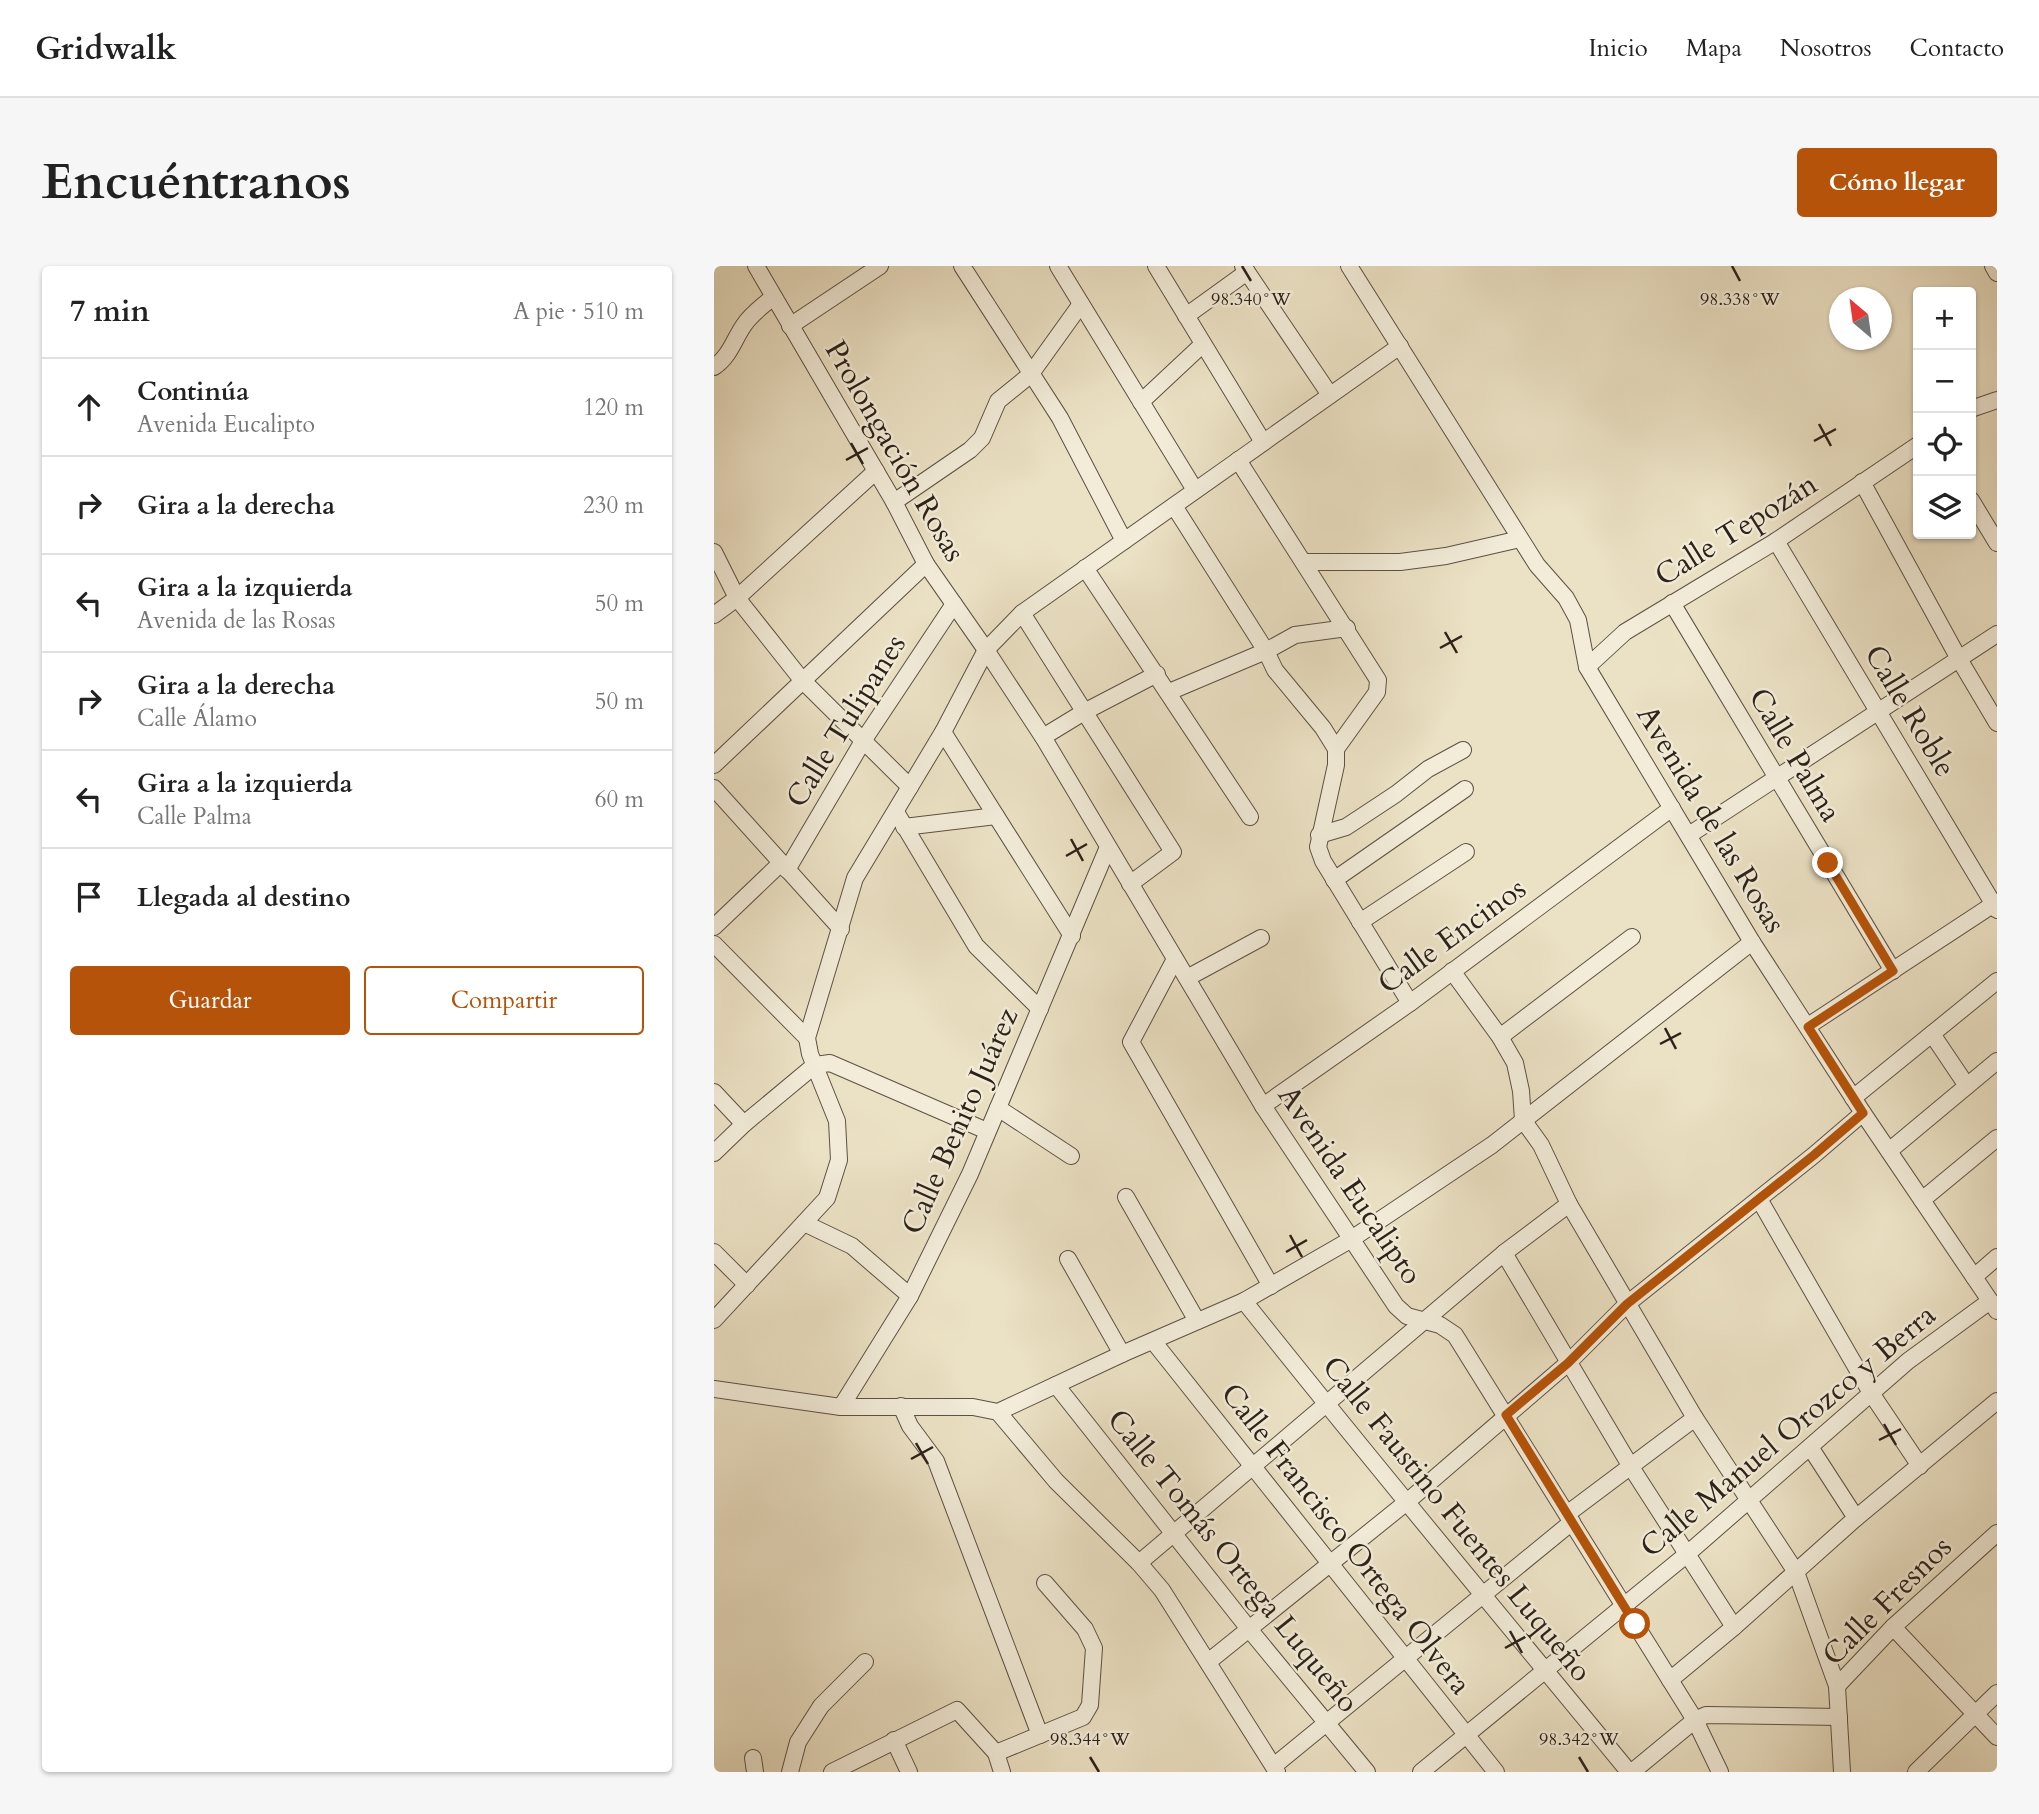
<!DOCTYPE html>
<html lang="es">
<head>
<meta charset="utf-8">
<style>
  :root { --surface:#fff; --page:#f6f6f6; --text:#222; --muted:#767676; --line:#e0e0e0; --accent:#b45309 }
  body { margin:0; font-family:Cardo,serif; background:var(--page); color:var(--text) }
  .controls { position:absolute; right:21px; top:21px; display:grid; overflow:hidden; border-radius:7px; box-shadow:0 2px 5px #0004 }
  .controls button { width:63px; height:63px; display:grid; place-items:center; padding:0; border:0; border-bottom:2px solid var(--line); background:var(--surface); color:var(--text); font:35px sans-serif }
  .compass { position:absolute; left:1115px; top:21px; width:63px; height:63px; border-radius:50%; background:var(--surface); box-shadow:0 2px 5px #0004; rotate:331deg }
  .stop { position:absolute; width:21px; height:21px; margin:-16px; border:5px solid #b45309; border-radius:50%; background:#fff }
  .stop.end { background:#b45309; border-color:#fff; box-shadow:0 2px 7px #0008 }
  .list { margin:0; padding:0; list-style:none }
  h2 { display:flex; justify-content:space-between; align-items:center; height:91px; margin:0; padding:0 28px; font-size:30px }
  h2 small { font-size:23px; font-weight:400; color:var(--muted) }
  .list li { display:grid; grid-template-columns:46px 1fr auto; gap:21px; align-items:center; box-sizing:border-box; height:98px; padding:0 28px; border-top:2px solid var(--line) }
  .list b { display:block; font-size:26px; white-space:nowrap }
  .list p { margin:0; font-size:23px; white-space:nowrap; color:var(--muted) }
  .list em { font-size:23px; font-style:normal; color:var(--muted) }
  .actions { display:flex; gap:14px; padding:21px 28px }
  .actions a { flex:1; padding:16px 0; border:2px solid var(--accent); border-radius:7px; text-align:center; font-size:24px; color:var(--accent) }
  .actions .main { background:var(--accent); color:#fff }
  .icon { flex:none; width:38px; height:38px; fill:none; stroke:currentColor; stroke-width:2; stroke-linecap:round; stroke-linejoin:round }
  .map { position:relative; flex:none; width:1283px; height:1506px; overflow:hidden; border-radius:7px }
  header { display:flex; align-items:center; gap:42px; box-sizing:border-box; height:98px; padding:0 35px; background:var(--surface); border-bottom:2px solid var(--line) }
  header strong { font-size:33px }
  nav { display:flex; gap:38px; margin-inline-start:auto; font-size:24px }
  .intro { display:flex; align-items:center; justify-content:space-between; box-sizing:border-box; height:168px; padding:0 42px }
  h1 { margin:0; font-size:49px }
  .button { padding:18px 32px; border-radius:7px; background:var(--accent); color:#fff; font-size:24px; font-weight:700 }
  main { display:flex; gap:42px; padding:0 42px }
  aside { flex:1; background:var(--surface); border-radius:7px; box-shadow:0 2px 5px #0004 }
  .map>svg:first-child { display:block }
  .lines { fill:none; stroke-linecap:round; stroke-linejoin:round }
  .minor-casing { stroke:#5c5144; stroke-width:18 }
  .minor { stroke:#f2ecd9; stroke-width:16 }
  .route { stroke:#b45309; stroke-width:9 }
  .ticks { fill:none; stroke:#2c2119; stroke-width:2.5 }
  .labels { text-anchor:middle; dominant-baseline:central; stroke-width:5; stroke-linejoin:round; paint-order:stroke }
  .street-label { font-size:30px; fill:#2c2119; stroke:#f2ecd9 }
  .ticks-label { font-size:18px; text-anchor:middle; fill:#2c2119; stroke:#f2ecd9; stroke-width:5; stroke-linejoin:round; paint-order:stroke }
</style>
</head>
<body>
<header>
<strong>Gridwalk</strong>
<nav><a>Inicio</a><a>Mapa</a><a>Nosotros</a><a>Contacto</a></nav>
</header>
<div class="intro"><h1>Encuéntranos</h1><a class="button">Cómo llegar</a></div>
<main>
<aside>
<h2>7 min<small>A pie · 510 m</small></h2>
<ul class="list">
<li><svg class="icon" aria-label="ahead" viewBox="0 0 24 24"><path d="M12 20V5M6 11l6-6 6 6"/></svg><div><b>Continúa</b><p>Avenida Eucalipto</p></div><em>120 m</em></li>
<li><svg class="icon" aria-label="right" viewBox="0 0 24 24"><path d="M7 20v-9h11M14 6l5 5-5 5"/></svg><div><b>Gira a la derecha</b></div><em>230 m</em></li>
<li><svg class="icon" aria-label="left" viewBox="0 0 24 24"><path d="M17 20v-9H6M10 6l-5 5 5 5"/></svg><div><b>Gira a la izquierda</b><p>Avenida de las Rosas</p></div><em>50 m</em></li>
<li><svg class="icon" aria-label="right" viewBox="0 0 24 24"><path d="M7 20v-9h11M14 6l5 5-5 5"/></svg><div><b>Gira a la derecha</b><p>Calle Álamo</p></div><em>50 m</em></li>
<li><svg class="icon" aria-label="left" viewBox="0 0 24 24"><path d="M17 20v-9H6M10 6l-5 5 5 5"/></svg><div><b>Gira a la izquierda</b><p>Calle Palma</p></div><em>60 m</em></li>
<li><svg class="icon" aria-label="arrive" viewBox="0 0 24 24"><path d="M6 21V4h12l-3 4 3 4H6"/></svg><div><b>Llegada al destino</b></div></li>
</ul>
<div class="actions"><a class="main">Guardar</a><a>Compartir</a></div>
</aside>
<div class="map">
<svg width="1283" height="1506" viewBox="0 0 1283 1506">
  <rect width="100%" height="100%" fill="#ebe1c4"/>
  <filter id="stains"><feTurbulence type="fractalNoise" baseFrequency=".00286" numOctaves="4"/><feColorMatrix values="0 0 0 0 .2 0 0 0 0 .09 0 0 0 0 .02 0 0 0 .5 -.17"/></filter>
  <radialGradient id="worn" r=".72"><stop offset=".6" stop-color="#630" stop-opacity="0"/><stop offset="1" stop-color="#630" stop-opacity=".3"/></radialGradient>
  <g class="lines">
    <!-- minor casing -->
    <g class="minor-casing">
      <g id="minor">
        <path d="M42,0L180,236L212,298L272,384L329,471L549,840L682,1040L693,1050L726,1059L741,1069L981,1454L1006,1506"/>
        <path d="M248,0L346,152L410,275"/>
        <path d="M344,0L481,224"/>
        <path d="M442,0L549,176"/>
        <path d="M529,0L616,129"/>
        <path d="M635,0L823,299L852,332L864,354L873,401L1038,676L1149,847L1283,1045"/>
        <path d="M1279,0L1283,7"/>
        <path d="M472,50L533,6"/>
        <path d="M76,60L166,0"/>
        <path d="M0,101C16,90 19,75 30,59C37,48 49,40 59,31"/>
        <path d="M427,136L489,78"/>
        <path d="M1257,143L1283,134"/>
        <path d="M524,194L664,414L663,426L622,483"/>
        <path d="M1148,216L1245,393L1283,457"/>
        <path d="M1257,234L1283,277"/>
        <path d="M180,236L256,184L268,172L284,135L316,109L367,38"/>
        <path d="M460,240L552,385L561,404L609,462L622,483V499L604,581L609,595L696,737"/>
        <path d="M1062,275L1283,644"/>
        <path d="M0,286L23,332L88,414L196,521"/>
        <path d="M590,296H686L732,290L806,273"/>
        <path d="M371,302L536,551"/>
        <path d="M958,337L1179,705"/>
        <path d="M308,347L459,586L416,618"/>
        <path d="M0,349L23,332L162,205"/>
        <path d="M873,401L911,366L1062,275L1204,179"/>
        <path d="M455,426L552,385L581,369L633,362"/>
        <path d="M229,466L358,670"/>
        <path d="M329,471L370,446L443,408"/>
        <path d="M0,499L212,298"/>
        <path d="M0,522L127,663"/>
        <path d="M182,546L262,680L326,743"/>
        <path d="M190,561L282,550"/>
        <path d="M605,569L632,561L682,528L714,503L749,484"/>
        <path d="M975,569L1283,368"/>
        <path d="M73,604L149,475L240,338"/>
        <path d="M620,614L751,523"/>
        <path d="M646,656L752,586"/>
        <path d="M0,661L67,597"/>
        <path d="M0,678L93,772"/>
        <path d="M461,693L417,776L557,1020"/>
        <path d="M738,705L786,771L801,797L807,825L809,854L827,879L855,938L981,1152L1082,1306L1123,1420L1128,1506"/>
        <path d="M473,712L547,672"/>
        <path d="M1094,760L1283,636"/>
        <path d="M1218,768L1253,820"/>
        <path d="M786,771L918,671"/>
        <path d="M0,826L30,858"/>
        <path d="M1139,832L1283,715"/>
        <path d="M549,840L696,737L958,542"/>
        <path d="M284,842L357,890"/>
        <path d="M1175,885L1283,795"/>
        <path d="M0,887L30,858L101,799L116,797L273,865"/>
        <path d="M412,931L483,1055"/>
        <path d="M1045,933L1157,1127L1206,1200"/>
        <path d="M1208,934L1283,872"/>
        <path d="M90,957L138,980L196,1030"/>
        <path d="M0,986L33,1019"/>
        <path d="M790,987L917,1201L1020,1361"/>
        <path d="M354,993L408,1088"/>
        <path d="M1260,1011L1283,991"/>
        <path d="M530,1035C656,1194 786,1349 915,1506"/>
        <path d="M0,1054L113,932L125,894L123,855L96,788L93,772L141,612L229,466L272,384L308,347L686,80"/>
        <path d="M439,1075L782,1506"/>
        <path d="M342,1119L535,1363L653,1506"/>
        <path d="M0,1123L127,1141H259L284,1146L408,1088L530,1035L636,974L778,879L1038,676"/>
        <path d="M187,1140L196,1160L222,1195L326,1469"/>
        <path d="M127,1141L196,1030L256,908L394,581"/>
        <path d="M284,1146L342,1215L425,1297L448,1324L563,1506"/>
        <path d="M1096,1181L1142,1252"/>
        <path d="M853,1248L981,1152"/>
        <path d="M425,1297L790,987L855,938"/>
        <path d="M1179,1361L1283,1471"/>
        <path d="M494,1396L694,1235L854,1097L913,1038L1100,889L1149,847"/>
        <path d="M956,1414L1020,1361L1142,1252L1283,1135"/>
        <path d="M1123,1420L1179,1361L1283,1267"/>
        <path d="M180,1474L195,1506"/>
        <path d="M282,1487L369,1451L376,1439L380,1382L371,1363L331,1317"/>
        <path d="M39,1492L41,1506"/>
        <path d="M561,1499L858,1256"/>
        <path d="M76,1506L84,1476L107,1440L151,1396"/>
        <path d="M118,1506L243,1444L282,1487L288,1506"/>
        <path d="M707,1506L972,1289L1194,1095L1276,1035"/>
        <path d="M918,1506L981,1454L992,1449L1125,1451"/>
        <path d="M1202,1506L1283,1427"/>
      </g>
    </g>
    <!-- minor -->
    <use href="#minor" class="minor"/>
  </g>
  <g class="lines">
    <!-- route -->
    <path class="route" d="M921,1358L792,1149L854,1097L913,1038L1100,889L1149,847L1094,761L1179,705L1114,597"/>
  </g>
  <!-- ticks -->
  <path class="ticks" d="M528,0L537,15M1018,0L1026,15M1105,158L1117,180M1100,175L1122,163M137,177L149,198M132,194L154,182M731,366L743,387M726,382L748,370M357,573L369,595M352,590L373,578M951,762L962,783M946,778L967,767M576,969L588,991M572,986L593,974M1170,1158L1182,1179M1165,1174L1187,1163M202,1177L214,1198M197,1193L219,1181M796,1365L808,1387M791,1382L813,1370M376,1491L385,1506M865,1491L874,1506"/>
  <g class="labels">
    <!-- street labels -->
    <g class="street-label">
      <text transform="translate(181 185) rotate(60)">Prolongación Rosas</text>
      <text transform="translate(1022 264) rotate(-32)">Calle Tepozán</text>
      <text transform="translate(1196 445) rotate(59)">Calle Roble</text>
      <text transform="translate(132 455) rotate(-58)">Calle Tulipanes</text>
      <text transform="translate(1081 489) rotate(59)">Calle Palma</text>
      <text transform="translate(997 553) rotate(59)">Avenida de las Rosas</text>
      <text transform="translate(738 670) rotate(-36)">Calle Encinos</text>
      <text transform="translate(246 855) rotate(-66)">Calle Benito Juárez</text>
      <text transform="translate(636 919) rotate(56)">Avenida Eucalipto</text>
      <text transform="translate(1074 1165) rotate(-40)">Calle Manuel Orozco y Berra</text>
      <text transform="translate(743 1253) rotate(51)">Calle Faustino Fuentes Luqueño</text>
      <text transform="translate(632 1273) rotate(52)">Calle Francisco Ortega Olvera</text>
      <text transform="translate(519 1295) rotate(51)">Calle Tomás Ortega Luqueño</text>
      <text transform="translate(1173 1335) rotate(-45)">Calle Fresnos</text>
    </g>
  </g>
  <g class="ticks-label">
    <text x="537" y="39">98.340°W</text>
    <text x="1026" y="39">98.338°W</text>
    <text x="376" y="1479">98.344°W</text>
    <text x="865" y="1479">98.342°W</text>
  </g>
  <rect width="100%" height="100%" filter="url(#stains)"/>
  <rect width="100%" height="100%" fill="url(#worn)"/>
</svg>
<div class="controls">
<button>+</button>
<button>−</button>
<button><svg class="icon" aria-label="locate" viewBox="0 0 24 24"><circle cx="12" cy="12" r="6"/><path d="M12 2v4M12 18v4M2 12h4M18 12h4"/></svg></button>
<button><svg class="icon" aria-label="layers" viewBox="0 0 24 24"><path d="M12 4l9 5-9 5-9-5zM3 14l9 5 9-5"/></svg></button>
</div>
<svg class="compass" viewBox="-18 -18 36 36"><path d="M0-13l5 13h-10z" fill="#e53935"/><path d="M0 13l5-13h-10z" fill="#767676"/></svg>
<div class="stop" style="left:921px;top:1358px"></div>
<div class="stop end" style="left:1114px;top:597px"></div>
</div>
</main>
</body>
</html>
